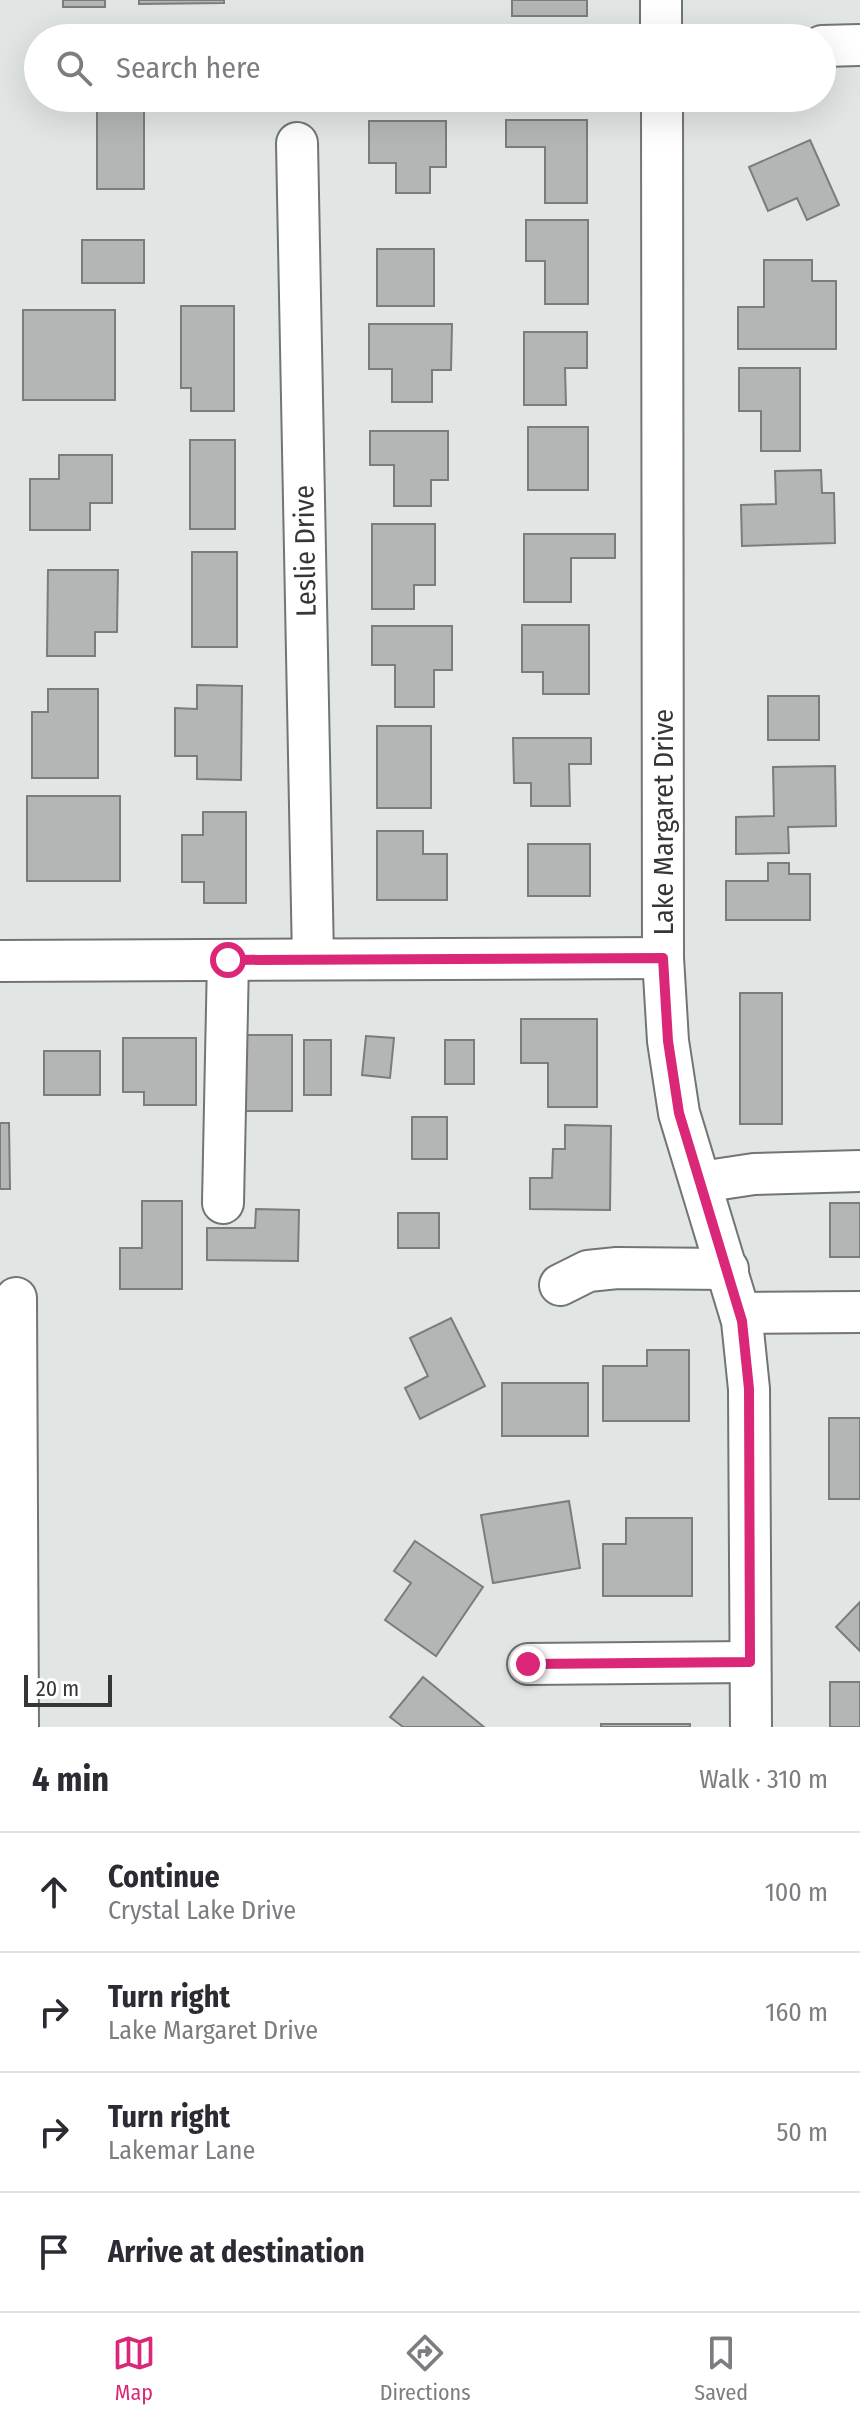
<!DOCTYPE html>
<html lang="en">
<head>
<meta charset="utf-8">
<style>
  :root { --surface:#fff; --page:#f2f2f3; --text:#2b2b33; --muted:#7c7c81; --line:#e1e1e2; --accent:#db2777 }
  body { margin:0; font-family:"Fira Sans Condensed",sans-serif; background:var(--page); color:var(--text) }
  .scale { position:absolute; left:24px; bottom:20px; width:88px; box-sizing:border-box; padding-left:8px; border:4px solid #353736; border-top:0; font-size:22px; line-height:28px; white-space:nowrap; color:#353736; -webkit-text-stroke:6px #fff; paint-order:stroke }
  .stop { position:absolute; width:24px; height:24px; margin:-18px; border:6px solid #db2777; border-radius:50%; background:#fff }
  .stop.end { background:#db2777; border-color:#fff; box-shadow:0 2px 8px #0008 }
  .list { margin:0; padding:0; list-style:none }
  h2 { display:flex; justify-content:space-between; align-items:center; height:104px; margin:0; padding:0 32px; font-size:34px }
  h2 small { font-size:26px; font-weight:400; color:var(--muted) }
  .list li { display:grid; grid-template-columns:52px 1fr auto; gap:24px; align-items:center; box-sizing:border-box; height:120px; padding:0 32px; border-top:2px solid var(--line) }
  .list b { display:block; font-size:30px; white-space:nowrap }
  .list p { margin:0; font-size:26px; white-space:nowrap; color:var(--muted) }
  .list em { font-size:26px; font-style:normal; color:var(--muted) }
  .icon { flex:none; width:44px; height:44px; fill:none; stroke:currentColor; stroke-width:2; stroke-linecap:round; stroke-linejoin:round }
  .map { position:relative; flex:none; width:860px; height:1727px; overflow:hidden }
  .search { position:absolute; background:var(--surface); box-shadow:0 8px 32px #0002; left:24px; right:24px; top:24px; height:88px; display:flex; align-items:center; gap:20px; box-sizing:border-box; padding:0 28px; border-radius:44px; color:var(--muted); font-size:30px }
  .sheet { height:584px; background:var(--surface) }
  nav { display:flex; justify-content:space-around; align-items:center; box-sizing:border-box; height:112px; border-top:2px solid var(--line); background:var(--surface); font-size:22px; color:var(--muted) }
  nav a { display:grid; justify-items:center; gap:4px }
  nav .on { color:var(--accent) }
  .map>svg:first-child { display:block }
  .building { fill:#b3b6b4; stroke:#7a7d7b; stroke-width:2 }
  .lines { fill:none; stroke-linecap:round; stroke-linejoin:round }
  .minor-casing { stroke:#727573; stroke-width:44 }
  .minor { stroke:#fff; stroke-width:40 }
  .route { stroke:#db2777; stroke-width:10 }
  .labels { text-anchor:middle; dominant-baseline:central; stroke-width:7; stroke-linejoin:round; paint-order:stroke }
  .street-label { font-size:28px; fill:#353736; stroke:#fff }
</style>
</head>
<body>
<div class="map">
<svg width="860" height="1727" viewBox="0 0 860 1727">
  <rect width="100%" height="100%" fill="#e1e5e3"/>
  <!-- building -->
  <g class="building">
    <rect x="63" y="0" width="42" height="7"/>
    <path d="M139,0H224V3L139,4Z"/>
    <rect x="512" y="0" width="75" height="16"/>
    <rect x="97" y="98" width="47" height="91"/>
    <path d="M506,120H587V203H545V147H506Z"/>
    <path d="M369,121H446V167H430V193H396V163H369Z"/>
    <path d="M810,140L839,205L807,220L797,198L768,211L749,167Z"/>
    <path d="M526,220H588V304H545V261H526Z"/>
    <rect x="82" y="240" width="62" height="43"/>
    <rect x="377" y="249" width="57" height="57"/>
    <path d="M764,260H812V281H836V349H738V307H764Z"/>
    <path d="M181,306H234V411H191V388H181Z"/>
    <rect x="23" y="310" width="92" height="90"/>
    <path d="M369,324H452L451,370H432V402H392V369H369Z"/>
    <path d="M524,332H587V368H565L566,405H524Z"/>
    <path d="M739,368H800V451H761V411H739Z"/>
    <rect x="528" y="427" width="60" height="63"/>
    <path d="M370,431H448V480H431V506H394V465H370Z"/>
    <rect x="190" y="440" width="45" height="89"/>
    <path d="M59,455H112V503H90V530H30V479H59Z"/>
    <path d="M821,470L822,493H834L835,543L742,546L741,505L776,504L775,471Z"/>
    <path d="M372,524H435V585H414V609H372Z"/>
    <path d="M524,534H615V558H571V602H524Z"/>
    <rect x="192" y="552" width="45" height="95"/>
    <path d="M48,570H118L117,632H95V656H47Z"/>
    <path d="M522,625H589V694H543V672H522Z"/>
    <path d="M372,626H452V670H434V707H395V665H372Z"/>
    <path d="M197,685L242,686L241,780L197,779V756H175V708L197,709Z"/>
    <path d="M48,689H98V778H32V712H48Z"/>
    <rect x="768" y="696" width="51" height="44"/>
    <rect x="377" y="726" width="54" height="82"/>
    <path d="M513,738H591V764H569L570,806H531V783H514Z"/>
    <path d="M835,766L836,826L788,827L789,853L736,854V817L774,816L773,767Z"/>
    <rect x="27" y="796" width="93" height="85"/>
    <path d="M203,812H246V903H204V882H182V835H203Z"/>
    <path d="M377,831H423V854H447V900H377Z"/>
    <rect x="528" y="844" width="62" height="52"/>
    <path d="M768,863H789V874H810V920H726V881H768Z"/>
    <rect x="740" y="993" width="42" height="131"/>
    <path d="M521,1019H597V1107H548V1063H521Z"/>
    <rect x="242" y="1035" width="50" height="76"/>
    <path d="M366,1036L394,1038L390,1078L362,1075Z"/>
    <path d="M123,1038H196V1105H144V1092H123Z"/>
    <rect x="304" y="1040" width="27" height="55"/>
    <rect x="445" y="1040" width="29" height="44"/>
    <rect x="44" y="1051" width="56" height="44"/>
    <rect x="412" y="1117" width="35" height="42"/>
    <path d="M0,1123H9L10,1189H0Z"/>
    <path d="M565,1125L611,1126L610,1210L530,1209V1178H552L553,1149H565Z"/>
    <path d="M142,1201H182V1289H120V1248H142Z"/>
    <rect x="830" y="1203" width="30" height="54"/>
    <path d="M256,1209L299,1210L298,1261L207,1260V1228H255Z"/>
    <rect x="398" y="1213" width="41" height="35"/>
    <path d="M451,1318L485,1386L420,1419L405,1388L428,1376L410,1338Z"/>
    <path d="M647,1350H689V1421H603V1366H647Z"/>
    <rect x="502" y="1383" width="86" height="53"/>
    <rect x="829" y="1418" width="31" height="81"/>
    <path d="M569,1501L580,1568L493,1583L481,1515Z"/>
    <path d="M626,1518H692V1596H603V1544H626Z"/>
    <path d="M415,1541L483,1587L436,1656L385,1620L411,1583L394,1571Z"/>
    <path d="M860,1602V1651L836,1627Z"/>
    <path d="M423,1677L484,1727H403L390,1717Z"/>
    <rect x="830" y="1682" width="30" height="45"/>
    <rect x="601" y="1724" width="89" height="3"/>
  </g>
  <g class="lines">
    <!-- minor casing -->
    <g class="minor-casing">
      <g id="minor">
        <path d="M661,0V38"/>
        <path d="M822,46L860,45"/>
        <path d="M662,98L663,958L668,1041L679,1113L742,1321L749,1389L751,1727"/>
        <path d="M297,143L313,959"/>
        <path d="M0,961L663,958"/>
        <path d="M701,1182L754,1174L860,1171"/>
        <path d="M223,1203L228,960"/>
        <path d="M560,1285L588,1271L617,1268L728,1269"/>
        <path d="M16,1298L18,1727"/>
        <path d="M740,1313L860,1312"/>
        <path d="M528,1664L750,1662"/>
      </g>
    </g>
    <!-- minor -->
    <use href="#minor" class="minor"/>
  </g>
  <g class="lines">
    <!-- route -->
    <path class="route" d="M228,960L663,958L668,1041L679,1113L742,1321L749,1389L750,1662L528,1664"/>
  </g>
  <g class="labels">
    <!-- street labels -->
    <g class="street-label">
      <text transform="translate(305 551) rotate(-91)">Leslie Drive</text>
      <text transform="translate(663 822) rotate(-90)">Lake Margaret Drive</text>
    </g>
  </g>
</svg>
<div class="scale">20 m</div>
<div class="stop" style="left:228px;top:960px"></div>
<div class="stop end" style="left:528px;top:1664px"></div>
<div class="search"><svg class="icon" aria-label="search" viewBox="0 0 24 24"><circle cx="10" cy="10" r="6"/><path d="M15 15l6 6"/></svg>Search here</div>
</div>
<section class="sheet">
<h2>4 min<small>Walk · 310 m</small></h2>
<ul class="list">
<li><svg class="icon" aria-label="ahead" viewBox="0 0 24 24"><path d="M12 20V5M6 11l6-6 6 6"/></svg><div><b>Continue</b><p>Crystal Lake Drive</p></div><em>100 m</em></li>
<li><svg class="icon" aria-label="right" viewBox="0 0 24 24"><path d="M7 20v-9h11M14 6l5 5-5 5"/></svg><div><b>Turn right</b><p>Lake Margaret Drive</p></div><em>160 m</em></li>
<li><svg class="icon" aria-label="right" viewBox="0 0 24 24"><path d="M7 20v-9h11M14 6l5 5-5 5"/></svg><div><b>Turn right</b><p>Lakemar Lane</p></div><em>50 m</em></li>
<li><svg class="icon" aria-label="arrive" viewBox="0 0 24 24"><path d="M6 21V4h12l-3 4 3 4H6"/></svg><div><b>Arrive at destination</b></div></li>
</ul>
</section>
<nav>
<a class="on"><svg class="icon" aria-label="map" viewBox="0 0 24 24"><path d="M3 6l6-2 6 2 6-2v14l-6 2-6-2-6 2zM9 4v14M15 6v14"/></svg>Map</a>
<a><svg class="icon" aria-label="directions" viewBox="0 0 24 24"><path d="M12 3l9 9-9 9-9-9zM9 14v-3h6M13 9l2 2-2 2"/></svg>Directions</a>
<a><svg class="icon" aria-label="saved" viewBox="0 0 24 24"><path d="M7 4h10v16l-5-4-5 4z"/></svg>Saved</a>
</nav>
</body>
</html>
